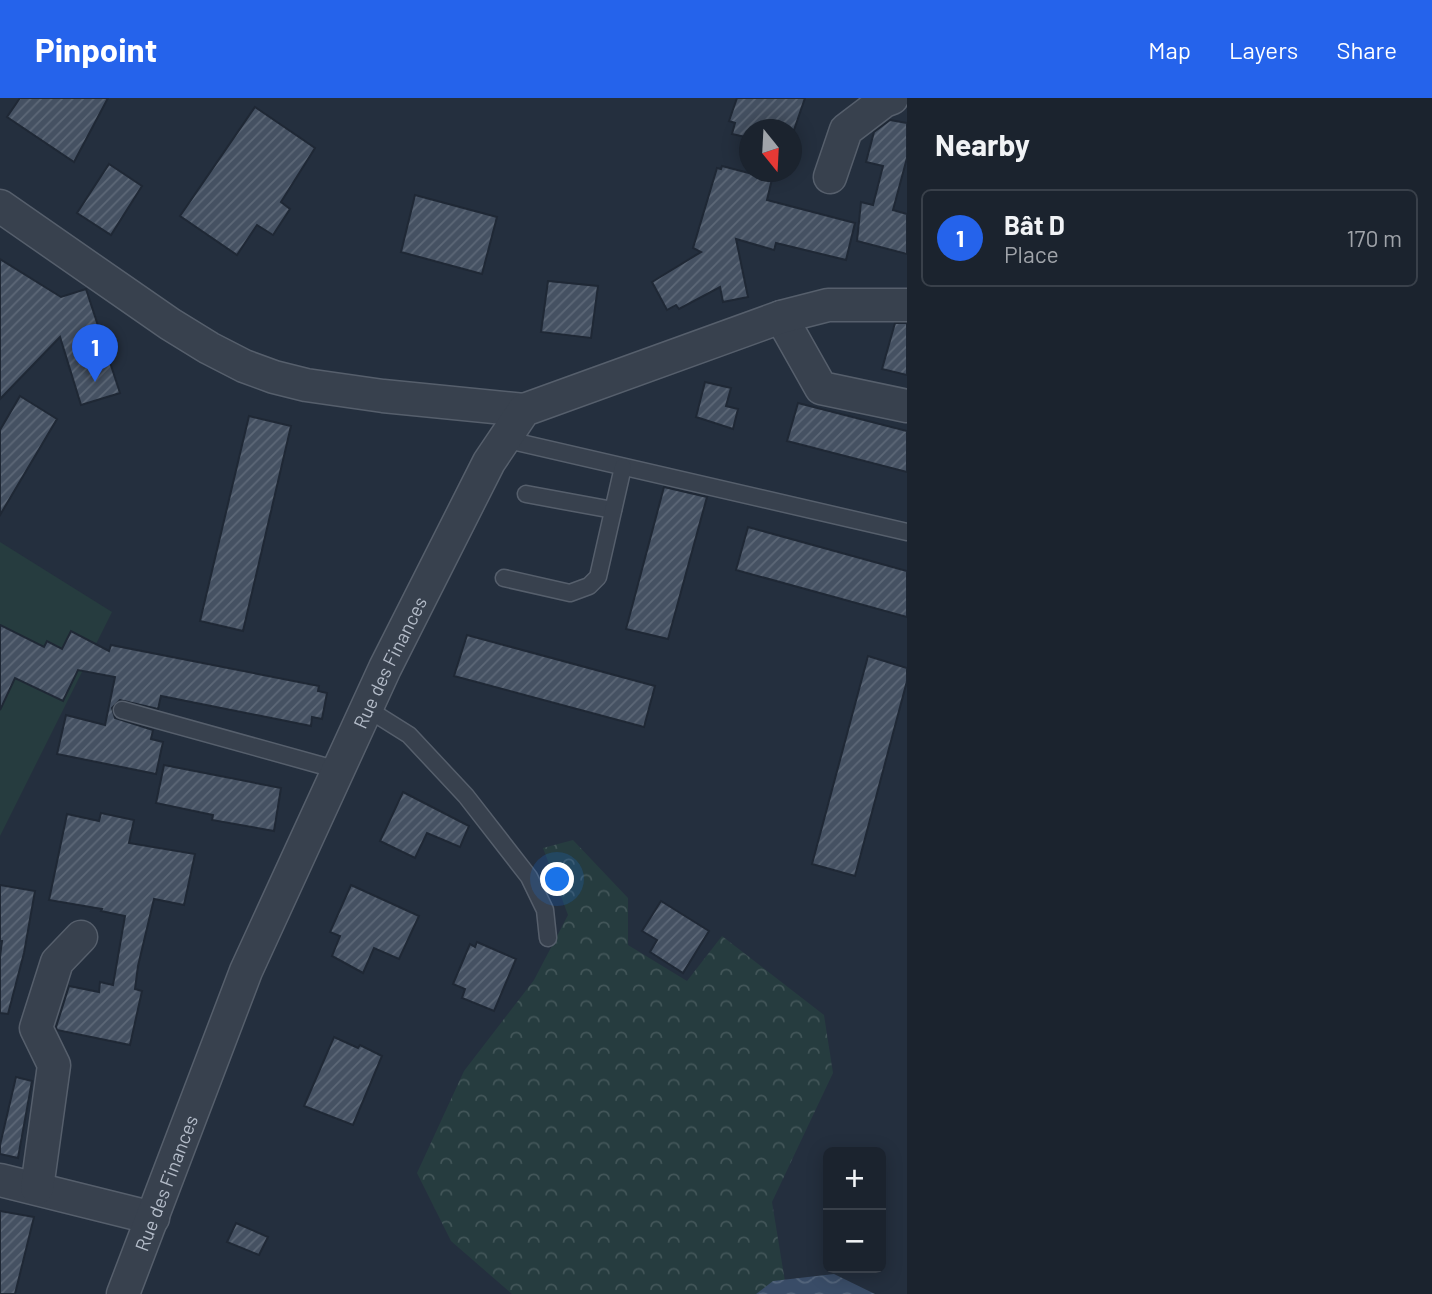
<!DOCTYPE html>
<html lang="en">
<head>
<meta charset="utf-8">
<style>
  :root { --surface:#1b232e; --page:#242b36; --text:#f1f3f6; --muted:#a0a4aa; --line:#39404a; --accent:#2563eb }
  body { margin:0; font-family:Barlow,sans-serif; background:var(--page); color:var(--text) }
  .controls { position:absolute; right:21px; bottom:21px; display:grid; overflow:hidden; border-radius:10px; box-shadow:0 4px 18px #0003 }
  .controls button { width:63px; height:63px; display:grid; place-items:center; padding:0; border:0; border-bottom:2px solid var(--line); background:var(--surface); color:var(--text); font:35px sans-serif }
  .compass { position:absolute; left:739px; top:21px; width:63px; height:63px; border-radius:50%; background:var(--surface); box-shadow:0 4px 18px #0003; rotate:162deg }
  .you { position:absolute; left:558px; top:782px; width:24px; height:24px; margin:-18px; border:5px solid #fff; border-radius:50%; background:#1a73e8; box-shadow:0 0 0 10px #1a73e833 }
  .badge { display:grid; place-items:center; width:46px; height:46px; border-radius:50%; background:var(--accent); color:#fff; font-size:23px; font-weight:700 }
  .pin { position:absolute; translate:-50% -58px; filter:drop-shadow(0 2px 4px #0008) }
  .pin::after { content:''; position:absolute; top:37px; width:24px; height:21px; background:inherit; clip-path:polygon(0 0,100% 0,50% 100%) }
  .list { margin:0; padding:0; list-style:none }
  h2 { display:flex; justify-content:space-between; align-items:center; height:91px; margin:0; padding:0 28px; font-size:30px }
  h2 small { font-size:23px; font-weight:400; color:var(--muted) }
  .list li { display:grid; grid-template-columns:46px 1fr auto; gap:21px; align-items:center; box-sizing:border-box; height:98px; margin:0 14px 14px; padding:0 14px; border:2px solid var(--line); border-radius:10px }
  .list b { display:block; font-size:26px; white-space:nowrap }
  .list p { margin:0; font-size:23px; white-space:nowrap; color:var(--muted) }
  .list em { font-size:23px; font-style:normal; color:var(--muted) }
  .map { position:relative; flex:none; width:907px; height:1196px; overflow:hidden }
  header { display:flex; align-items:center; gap:42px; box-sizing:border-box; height:98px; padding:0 35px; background:var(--accent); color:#fff }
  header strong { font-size:33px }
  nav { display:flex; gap:38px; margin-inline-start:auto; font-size:24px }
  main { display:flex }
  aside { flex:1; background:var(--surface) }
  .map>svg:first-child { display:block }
  .grass { fill:#263c3f }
  .forest { fill:url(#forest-crowns) }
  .water { fill:url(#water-waves) }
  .building { fill:url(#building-hatch); stroke:#1f2835; stroke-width:2 }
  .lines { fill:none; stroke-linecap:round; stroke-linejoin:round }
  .lane-casing { stroke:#565f6c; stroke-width:19 }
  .street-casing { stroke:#565f6c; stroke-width:35 }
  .lane { stroke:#38414e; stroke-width:16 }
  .street { stroke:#38414e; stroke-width:32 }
  .labels { text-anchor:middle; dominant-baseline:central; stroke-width:5; stroke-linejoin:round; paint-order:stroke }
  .street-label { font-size:19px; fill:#b4bcc9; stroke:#1d2633 }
</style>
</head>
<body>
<header>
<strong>Pinpoint</strong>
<nav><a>Map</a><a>Layers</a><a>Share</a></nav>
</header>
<main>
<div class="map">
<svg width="907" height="1196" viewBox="0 0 907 1196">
  <defs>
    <pattern id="forest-crowns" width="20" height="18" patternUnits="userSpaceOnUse" patternTransform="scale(1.75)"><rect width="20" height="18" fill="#263c3f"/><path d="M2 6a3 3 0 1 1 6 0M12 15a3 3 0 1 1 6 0" fill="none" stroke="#435659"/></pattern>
    <pattern id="water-waves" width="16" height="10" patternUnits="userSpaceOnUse" patternTransform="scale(1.75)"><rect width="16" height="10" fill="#394c67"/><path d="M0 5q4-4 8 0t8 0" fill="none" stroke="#53647b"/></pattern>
    <pattern id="building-hatch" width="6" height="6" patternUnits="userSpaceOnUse" patternTransform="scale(1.75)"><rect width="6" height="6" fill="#455162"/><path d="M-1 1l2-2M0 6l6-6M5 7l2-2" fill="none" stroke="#5d6877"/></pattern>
  </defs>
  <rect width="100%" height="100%" fill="#242f3e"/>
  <!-- grass -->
  <path class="grass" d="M0,444L112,514L0,738Z"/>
  <!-- forest -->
  <path class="forest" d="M573,742L628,800V847L687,883L722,838L824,917L833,975L772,1104L787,1196H512L451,1143L417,1075L464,973L534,882L568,817L543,750Z"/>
  <!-- water -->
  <path class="water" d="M834,1176L875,1196H756L773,1183Z"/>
  <!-- building -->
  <g class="building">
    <path d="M20,0H108L74,64L7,19Z"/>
    <path d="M737,0H805L794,32H750V40L732,36L735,25L729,23Z"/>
    <path d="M255,9L315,50L281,104L290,111L273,137L257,127L237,157L180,118Z"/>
    <path d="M890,22L907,25V60L893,112L907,116V156L857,143L861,104L873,107L883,68L866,64L874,34Z"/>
    <path d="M109,66L142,88L111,137L77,115Z"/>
    <path d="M722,68L772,81L767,102L855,125L846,162L776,145L774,152L736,141L748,199L723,204L720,189L679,211L676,207L667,212L652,184L701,154L693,150L717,70L721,71Z"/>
    <path d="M415,97L497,119L482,176L401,154Z"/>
    <path d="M0,161L61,199L86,191L120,295L81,307L60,239L0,301Z"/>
    <path d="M548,183L598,188L591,240L541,234Z"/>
    <path d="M895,225H907V277L882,271Z"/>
    <path d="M705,284L731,290L726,308L738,311L733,331L696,319Z"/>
    <path d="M20,298L57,321L0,417V332Z"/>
    <path d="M798,305L907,333V374L787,343Z"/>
    <path d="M249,318L291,328L243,533L200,523Z"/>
    <path d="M664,389L707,399L668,541L626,531Z"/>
    <path d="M748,429L907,473V519L736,472Z"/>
    <path d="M0,527L44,549L47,543L62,551L71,533L109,553L111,547L319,588L318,593L327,595L322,621L312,619L311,628L161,598L158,611L120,602L112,610L115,620L153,632L151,641L163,644L156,676L57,656L66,617L105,627L115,579L78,572L63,603L15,580L0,612Z"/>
    <path d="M467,537L655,588L644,629L454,578Z"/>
    <path d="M868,558L907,570V583L855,778L812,766Z"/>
    <path d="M164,667L281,690L274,733L212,722L213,717L156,705Z"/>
    <path d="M403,694L469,728L460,749L427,735L415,760L380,743Z"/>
    <path d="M101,715L134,722L129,745L195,756L184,807L154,801L138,868L135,891L142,893L130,947L57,932L56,929L69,888L99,894L100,884L113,887L125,818L101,813L102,811L49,802L67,716L99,723Z"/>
    <path d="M0,787L35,793L24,855L8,916L0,915V859L2,843H0Z"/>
    <path d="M351,787L419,818L399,861L374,850L363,875L332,858L340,838L330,834Z"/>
    <path d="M661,803L709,833L683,875L650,854L657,842L642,833Z"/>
    <path d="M477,844L516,861L494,913L462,900L465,891L453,886L470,846L475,849Z"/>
    <path d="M334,939L358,950L360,947L382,958L353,1027L304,1008Z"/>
    <path d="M16,979L32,983L18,1060L0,1056V1047Z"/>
    <path d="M0,1113L34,1119L15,1196H0Z"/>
    <path d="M236,1125L268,1139L259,1157L227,1144Z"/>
  </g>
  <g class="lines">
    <!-- lane casing -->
    <g class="lane-casing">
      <g id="lane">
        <path d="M504,341L907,434"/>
        <path d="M526,396L613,412"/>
        <path d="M504,480L570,495L589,488L598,479L623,369"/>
        <path d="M366,610L409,637L466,698L529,779L545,812L548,840"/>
        <path d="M122,612L338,672"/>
      </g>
    </g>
    <!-- street casing -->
    <g class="street-casing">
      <g id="street">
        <path d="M830,79L846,32L884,3L892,0"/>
        <path d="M0,108L170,226L209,250L244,268L274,279L306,287L383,298L524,312"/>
        <path d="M781,219L821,290L907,308"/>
        <path d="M0,1082L153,1120"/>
        <path d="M37,1090L54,967L36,930L57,864L81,839"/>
        <path id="s1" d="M123,1196L246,873L385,570L489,364L524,312L781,219L828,207H907"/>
      </g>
    </g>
    <!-- lane -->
    <use href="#lane" class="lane"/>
    <!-- street -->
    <use href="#street" class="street"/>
  </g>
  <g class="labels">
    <!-- street labels -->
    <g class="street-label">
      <text stroke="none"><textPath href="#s1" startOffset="686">Rue des Finances</textPath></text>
      <text stroke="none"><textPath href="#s1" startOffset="119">Rue des Finances</textPath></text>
    </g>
  </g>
</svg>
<div class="controls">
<button>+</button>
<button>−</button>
</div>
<svg class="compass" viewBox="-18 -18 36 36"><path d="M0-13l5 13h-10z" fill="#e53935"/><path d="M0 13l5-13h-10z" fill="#a0a4aa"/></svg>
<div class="you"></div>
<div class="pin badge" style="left:95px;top:284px">1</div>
</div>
<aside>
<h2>Nearby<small></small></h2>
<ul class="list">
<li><span class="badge">1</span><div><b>Bât D</b><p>Place</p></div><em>170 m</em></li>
</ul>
</aside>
</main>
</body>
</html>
